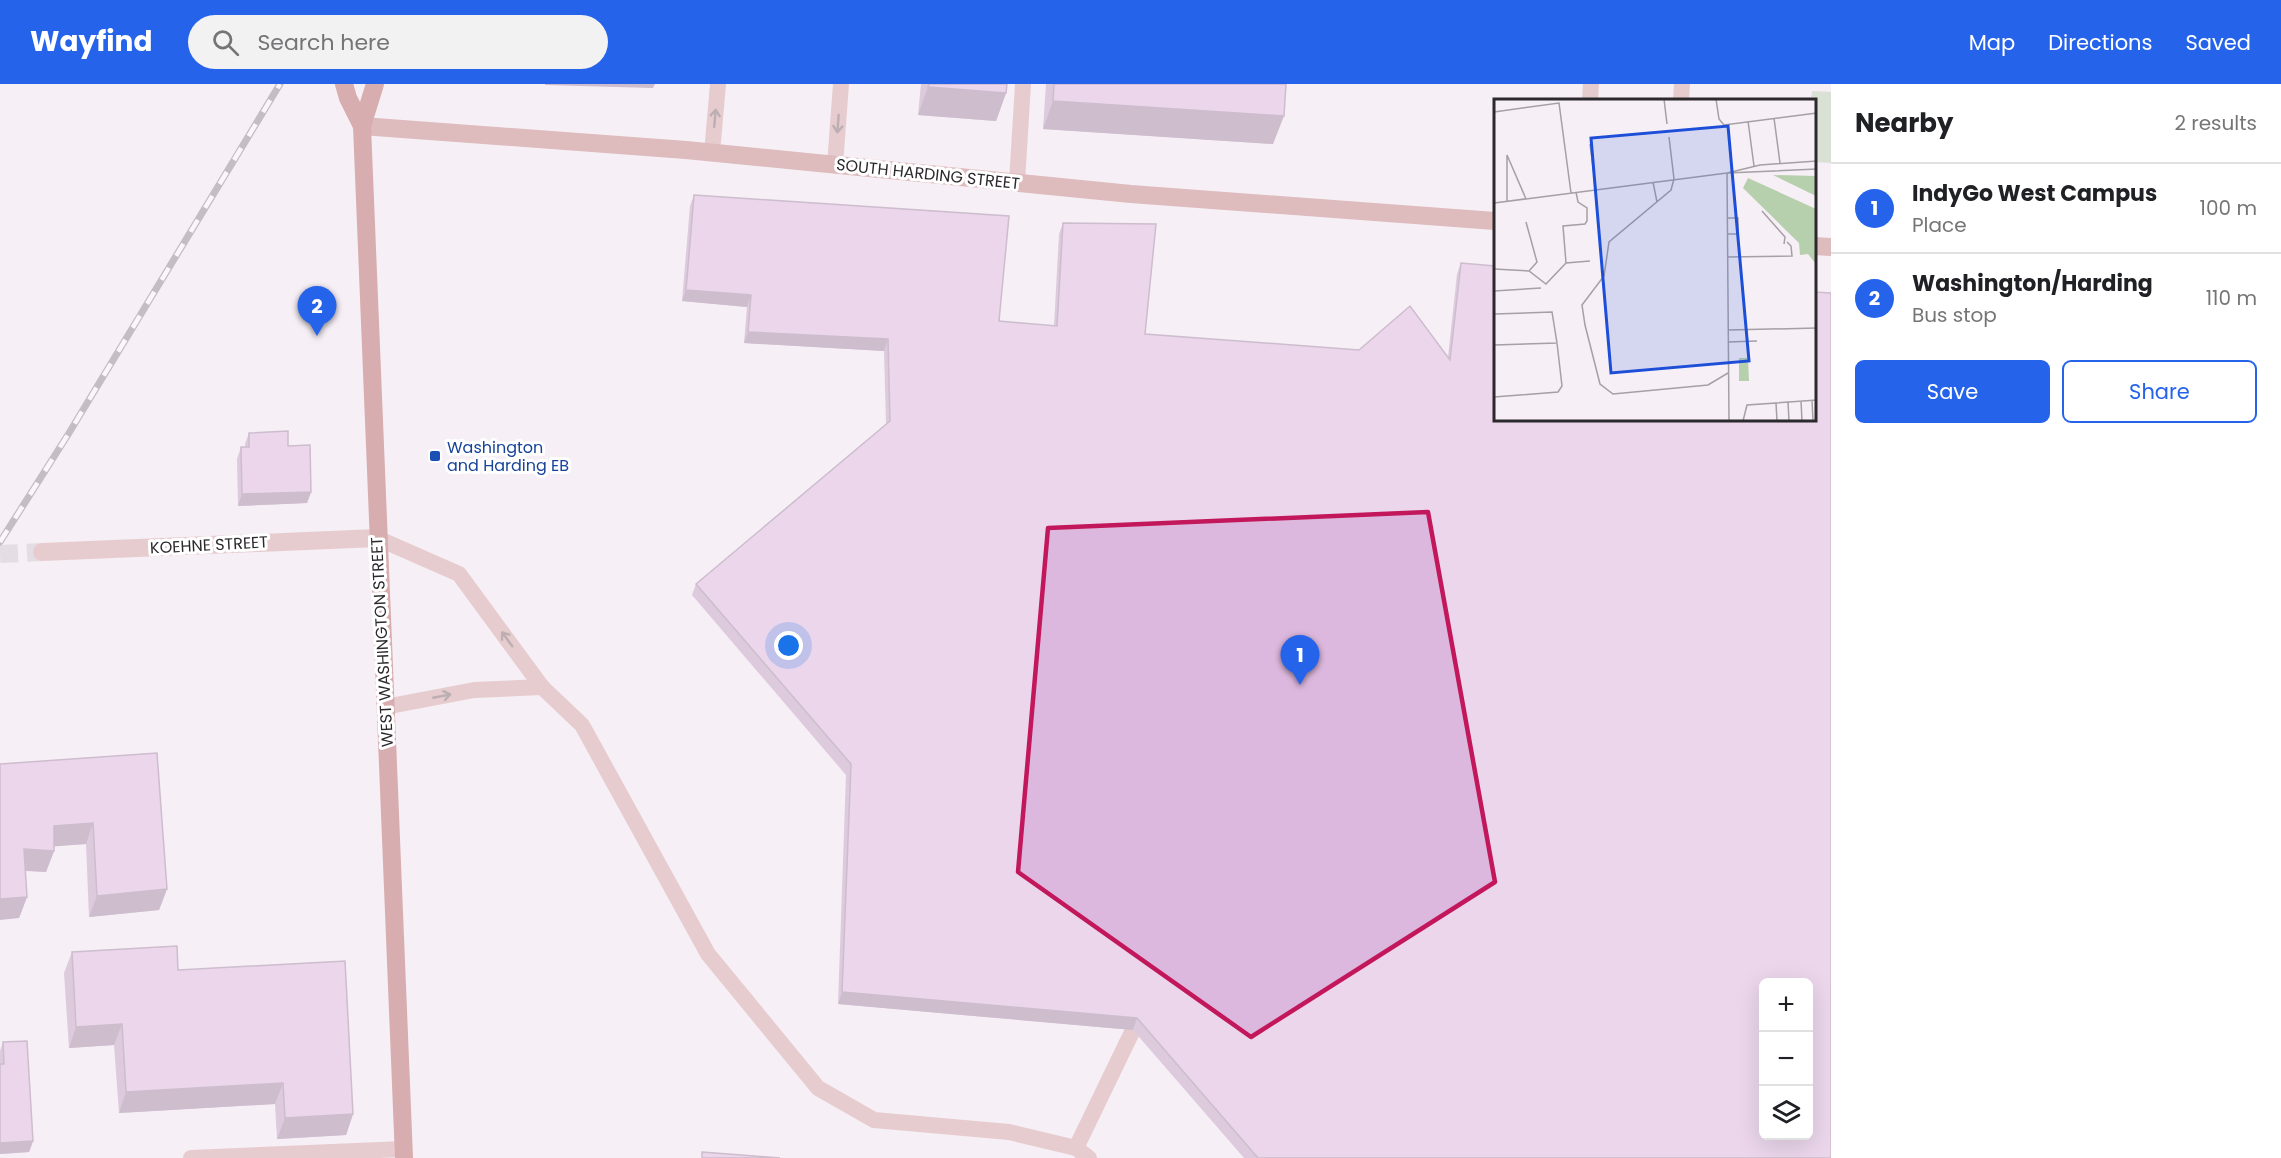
<!DOCTYPE html>
<html lang="en">
<head>
<meta charset="utf-8">
<style>
  :root { --surface:#fff; --page:#f2f2f2; --text:#202124; --muted:#757577; --line:#e0e0e0; --accent:#2563eb }
  body { margin:0; font-family:Poppins,sans-serif; background:var(--page); color:var(--text) }
  .controls { position:absolute; right:18px; bottom:18px; display:grid; overflow:hidden; border-radius:9px; box-shadow:0 6px 24px #0002 }
  .controls button { width:54px; height:54px; display:grid; place-items:center; padding:0; border:0; border-bottom:2px solid var(--line); background:var(--surface); color:var(--text); font:30px sans-serif }
  .you { position:absolute; left:789px; top:562px; width:21px; height:21px; margin:-15px; border:4px solid #fff; border-radius:50%; background:#1a73e8; box-shadow:0 0 0 9px #1a73e833 }
  .badge { display:grid; place-items:center; width:39px; height:39px; border-radius:50%; background:var(--accent); color:#fff; font-size:20px; font-weight:700 }
  .pin { position:absolute; translate:-50% -50px; filter:drop-shadow(0 2px 3px #0008) }
  .pin::after { content:''; position:absolute; top:32px; width:21px; height:18px; background:inherit; clip-path:polygon(0 0,100% 0,50% 100%) }
  .list { margin:0; padding:0; list-style:none }
  h2 { display:flex; justify-content:space-between; align-items:center; height:78px; margin:0; padding:0 24px; font-size:26px }
  h2 small { font-size:20px; font-weight:400; color:var(--muted) }
  .list li { display:grid; grid-template-columns:39px 1fr auto; gap:18px; align-items:center; box-sizing:border-box; height:90px; padding:0 24px; border-top:2px solid var(--line) }
  .list b { display:block; font-size:22px; white-space:nowrap }
  .list p { margin:0; font-size:20px; white-space:nowrap; color:var(--muted) }
  .list em { font-size:20px; font-style:normal; color:var(--muted) }
  .actions { display:flex; gap:12px; padding:18px 24px }
  .actions a { flex:1; padding:14px 0; border:2px solid var(--accent); border-radius:9px; text-align:center; font-size:21px; color:var(--accent) }
  .actions .main { background:var(--accent); color:#fff }
  .icon { flex:none; width:33px; height:33px; fill:none; stroke:currentColor; stroke-width:2; stroke-linecap:round; stroke-linejoin:round }
  .map { position:relative; flex:none; width:1831px; height:1074px; overflow:hidden }
  header { display:flex; align-items:center; gap:36px; box-sizing:border-box; height:84px; padding:0 30px; background:var(--accent); color:#fff }
  header strong { font-size:28px }
  nav { display:flex; gap:33px; margin-inline-start:auto; font-size:21px }
  .search { width:420px; height:54px; background:var(--page); display:flex; align-items:center; gap:15px; box-sizing:border-box; padding:0 21px; border-radius:33px; color:var(--muted); font-size:22px }
  main { display:flex }
  aside { flex:1; background:var(--surface) }
  .map>svg:first-child { display:block }
  .green { fill:#b6cfac }
  .lines { fill:none; stroke-linecap:round; stroke-linejoin:round }
  .street-tunnel { stroke:#cec7ce; stroke-width:18; stroke-dasharray:18 9; stroke-linecap:butt }
  .lane { stroke:#d3a39e; stroke-width:16 }
  .street { stroke:#d3a39e; stroke-width:18 }
  .secondary { stroke:#c07c76; stroke-width:18 }
  .primary { stroke:#b15e59; stroke-width:18 }
  .rail-casing { stroke:#878287; stroke-width:7 }
  .rail { stroke:#fff; stroke-width:4.5; stroke-dasharray:14; stroke-linecap:butt }
  .wall { fill:#be9ebf }
  .shaded-wall { fill:#9b819b }
  .building { fill:#ddb8de; stroke:#9b819b; stroke-width:1.5; fill-rule:evenodd }
  .oneway { stroke:#77605f }
  .marked { fill:none; stroke:#c2185b; stroke-width:4.5; stroke-linejoin:round }
  .transit-dot { fill:#1a4fb4; stroke:#fff; stroke-width:2 }
  .labels { text-anchor:middle; dominant-baseline:central; stroke-width:6; stroke-linejoin:round; paint-order:stroke }
  .street-label { font-size:16px; fill:#2c292c; stroke:#fff }
  .transit-label { font-size:16px; fill:#164399; stroke:#fff; text-anchor:start }
  .inset-road { fill:none; stroke:#a5a0a5; stroke-width:1.5 }
  .view { fill:#1d4ed8; fill-opacity:0.15; stroke:#1d4ed8; stroke-width:3 }
  .inset-edge { fill:none; stroke:#2c292c; stroke-width:3 }
</style>
</head>
<body>
<header>
<strong>Wayfind</strong>
<div class="search"><svg class="icon" aria-label="search" viewBox="0 0 24 24"><circle cx="10" cy="10" r="6"/><path d="M15 15l6 6"/></svg>Search here</div>
<nav><a>Map</a><a>Directions</a><a>Saved</a></nav>
</header>
<main>
<div class="map">
<svg width="1831" height="1074" viewBox="0 0 1831 1074">
  <rect width="100%" height="100%" fill="#f6eff6"/>
  <!-- green -->
  <path class="green" d="M1812,7L1831,8V79L1815,78L1814,16H1811Z"/>
  <g class="lines">
    <!-- street-tunnel -->
    <path class="street-tunnel" d="M0,470L42,468"/>
    <!-- lane -->
    <g class="lane">
      <path d="M1590,16L1591,0"/>
      <path d="M1681,16L1682,0"/>
      <path d="M712,69L718,0"/>
      <path d="M835,81L841,0"/>
      <path d="M1017,98L1023,0"/>
      <path d="M377,454L459,490L542,603L582,641L708,870L818,1004L874,1036L1009,1048L1076,1064L1089,1074"/>
      <path d="M385,623L474,606L542,603"/>
      <path d="M1076,1064L1133,946"/>
      <path d="M191,1074L404,1065"/>
    </g>
    <!-- street -->
    <path class="street" d="M42,468L377,454"/>
    <!-- secondary -->
    <g class="secondary">
      <path d="M362,42L686,66L1131,110L1495,137"/>
      <path d="M1814,162L1831,163"/>
    </g>
    <!-- primary -->
    <g class="primary">
      <path d="M344,0L348,14L362,42"/>
      <path d="M375,0L362,42L404,1074"/>
    </g>
    <!-- rail casing -->
    <g class="rail-casing">
      <path id="rail" d="M0,458L69,349L280,0"/>
    </g>
    <!-- rail -->
    <use href="#rail" class="rail"/>
  </g>
  <!-- wall -->
  <g class="wall">
    <path d="M921,0H1007L1006,9L996,37L918,31Z"/>
    <path d="M1046,0H1286L1273,60L1043,45Z"/>
    <path d="M694,111L999,237L1054,242L1059,150L1063,139L1145,250L1448,273L1457,190L1461,179L1831,1074H1244L1133,946L838,920L846,691L692,511L696,500L886,340L884,267L744,259L747,223L682,217L690,122Z"/>
    <path d="M249,349L288,362L311,408L307,419L238,422L237,375L241,363H245V360Z"/>
    <path d="M157,669L167,805L159,826L89,833L86,760L54,762V767L46,788L25,787L27,813L19,834L0,680Z"/>
    <path d="M72,868L178,886L353,1030L346,1051L277,1055L275,1020L119,1029L114,961L69,964L64,889Z"/>
    <path d="M3,958L33,1057L29,1068L0,1070V967Z"/>
  </g>
  <!-- shaded-wall -->
  <g class="shaded-wall">
    <path d="M545,0H655L653,4L545,1Z"/>
    <path d="M928,3L1006,9L996,37L918,31Z"/>
    <path d="M1053,17L1284,32L1273,60L1043,45Z"/>
    <path d="M686,206L751,211L747,223L682,217Z"/>
    <path d="M748,248L888,255L884,267L744,259Z"/>
    <path d="M311,408L307,419L238,422L242,410Z"/>
    <path d="M93,739L86,760L46,763L54,742Z"/>
    <path d="M24,765L54,767L46,788L16,786Z"/>
    <path d="M167,805L159,826L89,833L97,812Z"/>
    <path d="M27,813L19,834L0,836V815Z"/>
    <path d="M842,908L1137,934L1133,946L838,920Z"/>
    <path d="M122,940L114,961L69,964L76,943Z"/>
    <path d="M283,999L275,1020L119,1029L126,1008Z"/>
    <path d="M353,1030L346,1051L277,1055L285,1034Z"/>
    <path d="M33,1057L29,1068L0,1070V1059Z"/>
  </g>
  <!-- building -->
  <g class="building">
    <path d="M929,0H1007L1006,9L928,3Z"/>
    <path d="M1054,0H1286L1284,32L1053,17Z"/>
    <path d="M694,111L1009,132L999,237L1057,242L1063,139L1156,140L1145,250L1359,266L1410,222L1450,276L1461,179L1495,182V336H1815V208L1831,209V1074H1258L1137,934L842,908L851,680L696,500L890,337L888,255L748,248L751,211L686,206ZM1764,898H1809V1052H1764Z"/>
    <path d="M288,347V362L310,361L311,408L242,410L241,363H249V349Z"/>
    <path d="M157,669L167,805L97,812L93,739L54,742V767L24,765L27,813L0,815V680Z"/>
    <path d="M177,862L178,886L345,877L353,1030L285,1034L283,999L126,1008L122,940L76,943L72,868Z"/>
    <path d="M27,957L33,1057L0,1059V980H4L3,958Z"/>
    <path d="M702,1068L780,1074H702Z"/>
  </g>
  <!-- one-way arrows -->
  <defs><path id="oneway-shaft" d="M-6 0H5M1.5-3L5.5 0L1.5 3" fill="none" stroke-width="1.6" stroke-linecap="round" stroke-linejoin="round" transform="scale(1.5)"/></defs>
  <g class="oneway">
    <use href="#oneway-shaft" transform="translate(715 34) rotate(-85)"/>
    <use href="#oneway-shaft" transform="translate(838 40) rotate(94)"/>
    <use href="#oneway-shaft" transform="translate(507 555) rotate(-126)"/>
    <use href="#oneway-shaft" transform="translate(442 612) rotate(-11)"/>
  </g>
  <!-- marked area -->
  <path d="M0 0H1831V1074H0ZM1428,428L1495,798L1251,953L1018,788L1048,444Z" fill="#f6eff6" fill-opacity=".55" fill-rule="evenodd"/>
  <path class="marked" d="M1428,428L1495,798L1251,953L1018,788L1048,444Z"/>
  <!-- markers -->
  <rect class="transit-dot" x="429" y="366" width="12" height="12" rx="3"/>
  <g class="labels">
    <!-- street labels -->
    <g class="street-label">
      <text transform="translate(928 90) rotate(6)">SOUTH HARDING STREET</text>
      <text transform="translate(209 461) rotate(-3)">KOEHNE STREET</text>
      <text transform="translate(382 558) rotate(-93)">WEST WASHINGTON STREET</text>
    </g>
    <!-- transit labels -->
    <g class="transit-label">
      <text x="447" y="363">Washington<tspan x="447" dy="18">and Harding EB</tspan></text>
    </g>
  </g>
  <!-- overview -->
  <g transform="translate(1494 15)">
    <rect width="322" height="322" fill="#f6eff6"/>
    <path d="M279,76L322,77V97ZM254,79L322,110V165L314,155L306,156L305,144L249,89ZM245,259H254L255,282H245Z" fill="#b6cfac"/>
    <path class="inset-road" d="M170,0L173,25M222,0L225,20L230,26L323,14M0,13L65,4L77,94M280,19L286,64M254,22L260,67M175,38L180,80L177,91L115,143L110,177L88,206L91,226L106,285L119,295L214,286L234,274M96,45L102,91M233,74L235,322M233,74L266,66L323,62M159,83L163,103M13,103V56L32,100M0,104L233,74L323,70M268,112L291,138L290,145M32,123L43,163L35,172M233,135H244V119H233M233,158L298,157L297,147L293,143M72,164L69,127L91,125L93,122V109L84,103L82,93M0,170L35,172L52,185L72,164L96,162M0,192L47,189M0,215L58,213L63,244L0,246M234,231L323,229M234,243L263,242M0,298L64,293L68,287L63,244M318,301L319,322M307,302L308,322M294,303L295,322M282,304L283,322M249,322L253,306L323,301"/>
    <path class="view" d="M234,27L255,262L117,274L97,39Z"/>
    <rect width="322" height="322" class="inset-edge"/>
  </g>
</svg>
<div class="controls">
<button>+</button>
<button>−</button>
<button><svg class="icon" aria-label="layers" viewBox="0 0 24 24"><path d="M12 4l9 5-9 5-9-5zM3 14l9 5 9-5"/></svg></button>
</div>
<div class="you"></div>
<div class="pin badge" style="left:1300px;top:601px">1</div>
<div class="pin badge" style="left:317px;top:252px">2</div>
</div>
<aside>
<h2>Nearby<small>2 results</small></h2>
<ul class="list">
<li><span class="badge">1</span><div><b>IndyGo West Campus</b><p>Place</p></div><em>100 m</em></li>
<li><span class="badge">2</span><div><b>Washington/Harding</b><p>Bus stop</p></div><em>110 m</em></li>
</ul>
<div class="actions"><a class="main">Save</a><a>Share</a></div>
</aside>
</main>
</body>
</html>
